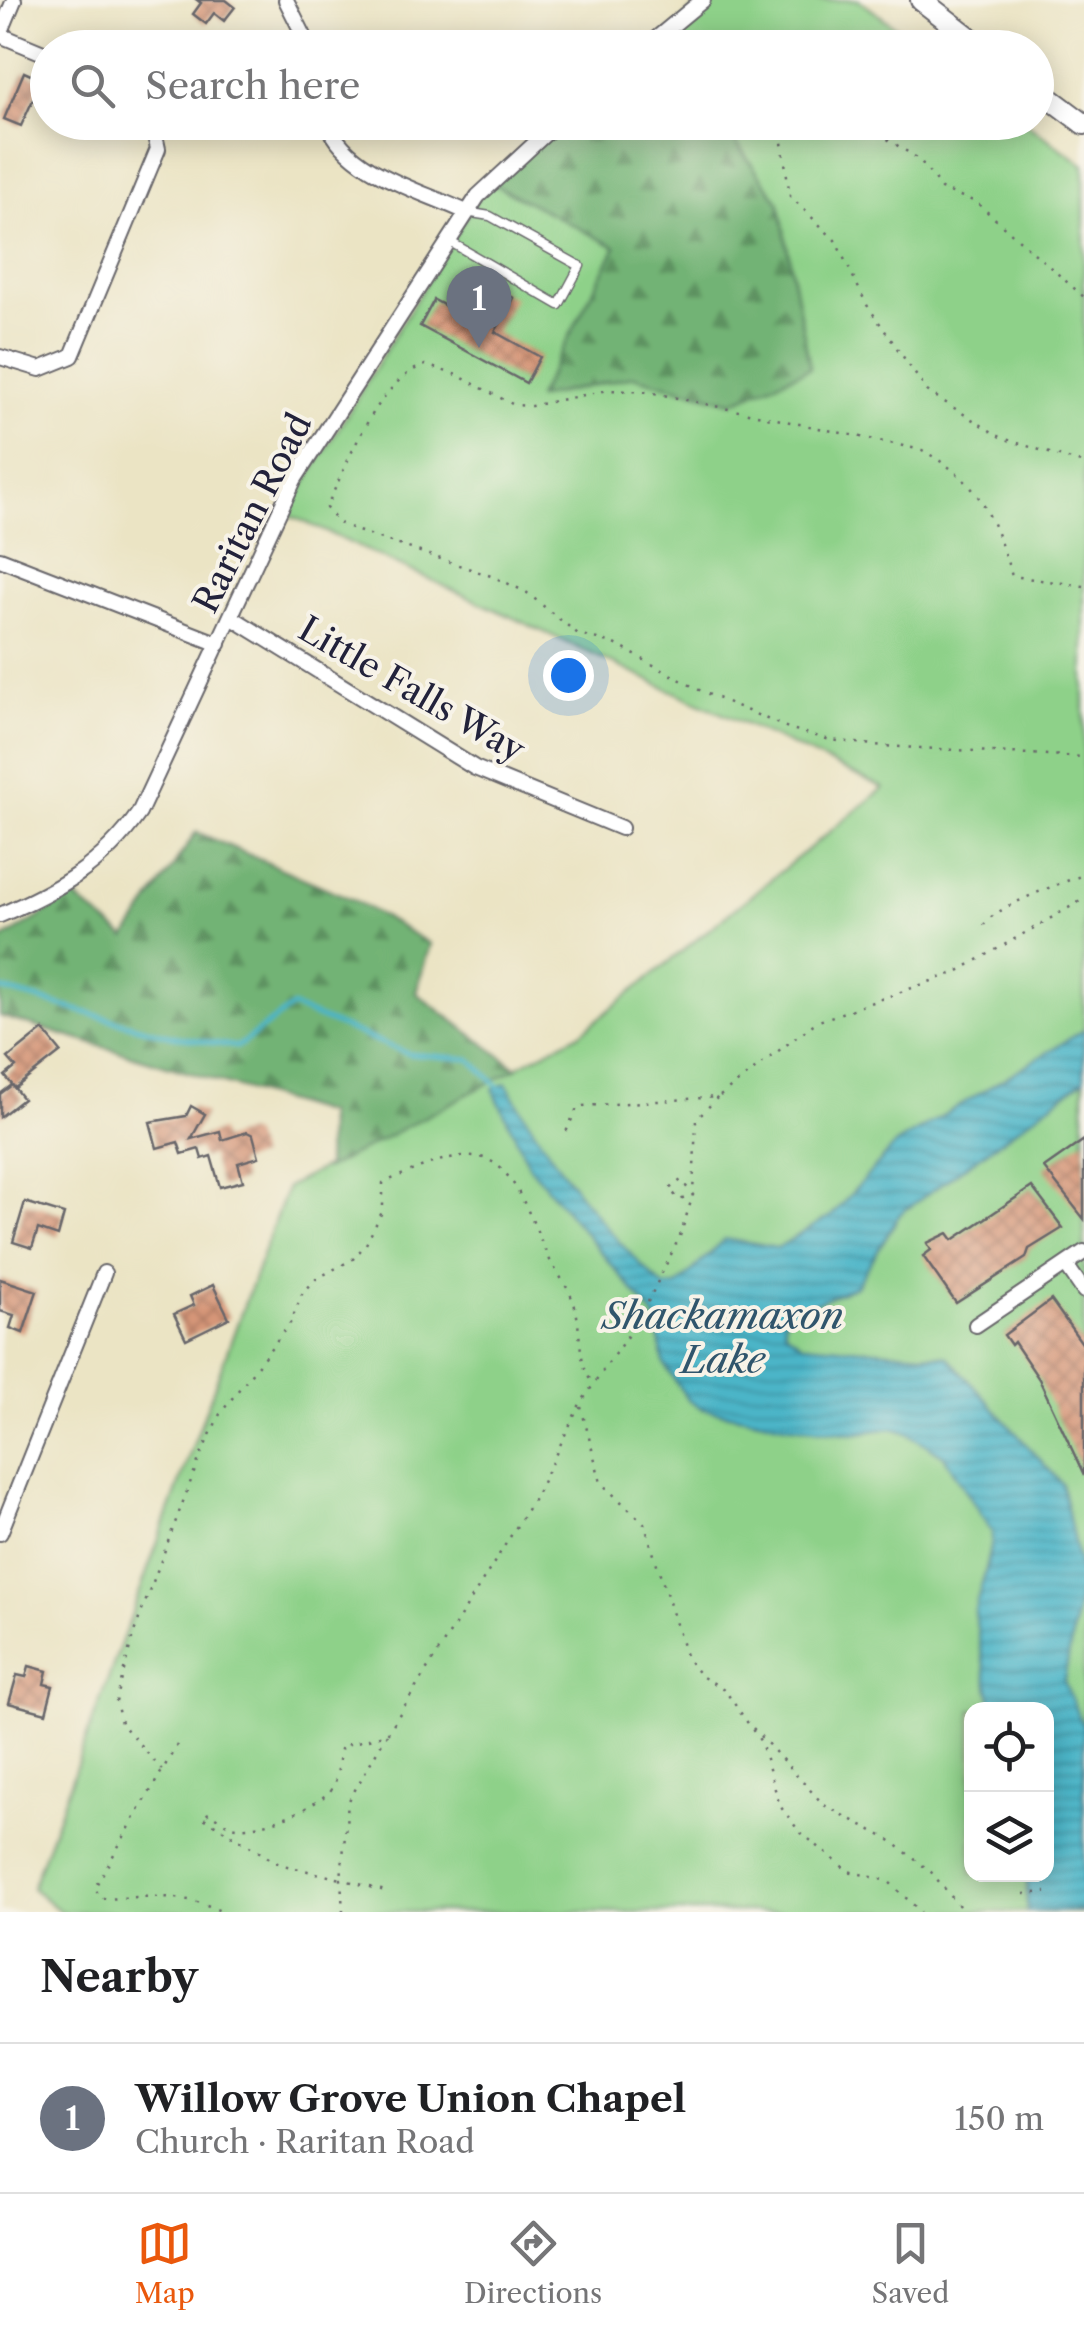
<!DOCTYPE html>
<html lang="en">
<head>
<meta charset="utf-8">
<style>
  :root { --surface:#fff; --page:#f6f6f6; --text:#202124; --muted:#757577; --line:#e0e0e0; --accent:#ea580c }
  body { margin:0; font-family:"Libre Caslon Text",serif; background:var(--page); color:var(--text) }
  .controls { position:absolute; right:30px; bottom:30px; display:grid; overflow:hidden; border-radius:20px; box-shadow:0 5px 25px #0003 }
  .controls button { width:90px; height:90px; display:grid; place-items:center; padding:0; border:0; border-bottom:2px solid var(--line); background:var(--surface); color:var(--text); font:50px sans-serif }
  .you { position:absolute; left:568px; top:675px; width:35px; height:35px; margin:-25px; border:8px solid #fff; border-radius:50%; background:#1a73e8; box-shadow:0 0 0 15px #1a73e833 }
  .badge { display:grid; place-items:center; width:65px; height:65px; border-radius:50%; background:var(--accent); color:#fff; font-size:32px; font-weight:700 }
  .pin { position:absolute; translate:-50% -82px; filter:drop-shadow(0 2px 5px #0008) }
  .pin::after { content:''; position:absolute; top:52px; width:35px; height:30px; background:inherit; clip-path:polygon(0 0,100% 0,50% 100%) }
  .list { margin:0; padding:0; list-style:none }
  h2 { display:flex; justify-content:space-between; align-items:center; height:130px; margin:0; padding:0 40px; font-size:42px }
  h2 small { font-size:32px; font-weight:400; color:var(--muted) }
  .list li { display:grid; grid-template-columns:65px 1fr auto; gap:30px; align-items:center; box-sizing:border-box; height:150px; padding:0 40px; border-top:2px solid var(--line) }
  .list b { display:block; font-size:38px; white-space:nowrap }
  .list p { margin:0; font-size:32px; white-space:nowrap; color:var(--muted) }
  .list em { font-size:32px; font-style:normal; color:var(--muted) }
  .icon { flex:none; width:55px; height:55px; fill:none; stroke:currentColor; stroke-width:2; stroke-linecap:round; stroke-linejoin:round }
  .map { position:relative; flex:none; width:1084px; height:1912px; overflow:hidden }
  .search { position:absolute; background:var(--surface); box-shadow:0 5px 25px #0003; left:30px; right:30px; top:30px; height:110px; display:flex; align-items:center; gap:25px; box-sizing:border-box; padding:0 35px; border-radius:55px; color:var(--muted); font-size:38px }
  .sheet { height:280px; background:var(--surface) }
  nav { display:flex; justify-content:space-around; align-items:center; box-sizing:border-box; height:140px; border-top:2px solid var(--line); background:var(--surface); font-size:28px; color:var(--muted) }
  nav a { display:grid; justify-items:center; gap:5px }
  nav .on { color:var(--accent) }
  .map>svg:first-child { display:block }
  .green { fill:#8ed189; stroke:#587a62; stroke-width:2.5; fill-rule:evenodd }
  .forest { fill:url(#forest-firs); stroke:#4a6a58; stroke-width:2.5 }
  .water { fill:url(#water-rules); stroke:#366c82; stroke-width:2.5 }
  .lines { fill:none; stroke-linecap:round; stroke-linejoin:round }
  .stream { stroke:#4bb5c8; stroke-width:5 }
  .building { fill:url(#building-cross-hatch) }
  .lane-casing { stroke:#68666b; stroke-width:11 }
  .street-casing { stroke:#68666b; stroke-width:18 }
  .secondary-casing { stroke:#68666b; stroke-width:24 }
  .path { stroke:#68666b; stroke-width:2.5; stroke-dasharray:2.5 8; stroke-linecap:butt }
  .lane { stroke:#fff; stroke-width:8 }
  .street { stroke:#fff; stroke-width:14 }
  .secondary { stroke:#fff; stroke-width:20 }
  .labels { text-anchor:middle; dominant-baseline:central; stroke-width:8; stroke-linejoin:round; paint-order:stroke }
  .street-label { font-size:35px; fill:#22223b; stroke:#f7f3e8 }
  .water-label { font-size:38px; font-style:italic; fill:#30556c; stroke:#f7f3e8 }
</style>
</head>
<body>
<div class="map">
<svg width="1084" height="1912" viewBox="0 0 1084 1912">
  <defs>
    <pattern id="forest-firs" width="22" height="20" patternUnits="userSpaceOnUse" patternTransform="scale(2.5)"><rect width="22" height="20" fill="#72b375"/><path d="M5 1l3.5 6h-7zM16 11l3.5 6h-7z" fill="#5d9161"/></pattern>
    <pattern id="water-rules" width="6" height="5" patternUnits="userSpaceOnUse" patternTransform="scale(2.5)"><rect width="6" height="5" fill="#4bb5c8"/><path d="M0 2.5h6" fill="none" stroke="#3e93a4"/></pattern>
    <pattern id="building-cross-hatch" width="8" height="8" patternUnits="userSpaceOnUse" patternTransform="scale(2.5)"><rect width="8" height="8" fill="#d69678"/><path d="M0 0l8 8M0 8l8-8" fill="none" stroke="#ad7a64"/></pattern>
  </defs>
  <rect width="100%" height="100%" fill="#f7f3e8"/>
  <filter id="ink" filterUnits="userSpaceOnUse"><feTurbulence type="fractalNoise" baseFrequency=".01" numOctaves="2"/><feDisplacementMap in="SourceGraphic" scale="20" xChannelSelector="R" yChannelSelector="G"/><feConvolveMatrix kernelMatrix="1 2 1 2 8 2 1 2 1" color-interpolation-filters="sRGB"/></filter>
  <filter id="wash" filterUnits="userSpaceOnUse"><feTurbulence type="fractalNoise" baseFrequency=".0048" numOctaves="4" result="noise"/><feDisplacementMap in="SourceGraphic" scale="40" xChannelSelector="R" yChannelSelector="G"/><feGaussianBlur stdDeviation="2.25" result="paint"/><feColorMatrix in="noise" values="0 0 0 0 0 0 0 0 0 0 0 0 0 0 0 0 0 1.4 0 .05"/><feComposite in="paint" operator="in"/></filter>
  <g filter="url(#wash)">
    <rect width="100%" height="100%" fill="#ebe4c4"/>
    <!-- green -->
    <g class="green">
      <path d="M704,0H859L923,47L668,48L662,39Z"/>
      <path d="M722,123H1026L1084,165V1912H61L32,1888L287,1187L581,1033L884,788L287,514L487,181L616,247L538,398L633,376L732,402L779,202ZM972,1710H1046V1874H972Z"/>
    </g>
    <!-- forest -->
    <g class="forest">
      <path d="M558,123H722L779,202L810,368L732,402L633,376L537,398L616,247L487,181Z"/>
      <path d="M196,832L354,900L430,944L416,993L517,1068L326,1169L327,1114L0,1016V941L73,896L126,938Z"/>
    </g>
    <!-- water -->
    <path class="water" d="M1084,1030V1080L900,1214L856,1286L791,1313L784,1322L785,1331L803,1344L947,1356L1062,1484L1082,1580L1064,1681L1084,1729V1910L1027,1912V1875L1046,1874V1710L994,1709C990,1700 974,1617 975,1610C980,1584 992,1559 992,1532L944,1456L906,1432L892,1428L852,1434L785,1425L703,1409L688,1400L664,1364L655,1317L530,1167L493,1089L506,1083C548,1157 600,1228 664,1287L677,1286L725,1239L777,1248L832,1215L896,1144Z"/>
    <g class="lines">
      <!-- stream -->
      <path class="stream" d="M0,989L172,1036L237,1047L292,1007L409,1054L470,1059L498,1086"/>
    </g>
    <g id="blocks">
      <!-- building -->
      <g class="building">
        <path d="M197,0H226L235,7L224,21L214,13L206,24L193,14L201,3Z"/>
        <path d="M24,72L42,80L21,126L4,119Z"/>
        <path d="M482,282L514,298L495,332L540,357L526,383L420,326L434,300L464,316Z"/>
        <path d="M43,1030L61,1052L15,1088L5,1076L16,1067L8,1058Z"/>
        <path d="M12,1085L23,1099L0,1117V1094Z"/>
        <path d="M191,1106L205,1114L191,1139L220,1131L222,1140L247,1132L253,1135L259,1157L238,1163L243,1181L220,1187L211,1156L202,1159L199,1149L182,1154L178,1142L157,1148L150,1122L186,1116Z"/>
        <path d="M1084,1140V1219L1044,1168Z"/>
        <path d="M1032,1187L1063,1228L1029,1249L1026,1258L956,1303L923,1256L931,1250L927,1243L948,1233L953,1240Z"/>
        <path d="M25,1202L64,1214L58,1236L38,1229L32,1248L13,1242Z"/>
        <path d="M0,1279L37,1291L23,1333L10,1328L14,1315L0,1311Z"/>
        <path d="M213,1285L229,1318L186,1339L174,1314L194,1305L190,1296Z"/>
        <path d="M1051,1300L1084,1346V1475L1039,1379L1014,1342L1011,1345L1004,1335Z"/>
        <path d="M29,1666L47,1671L44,1684L53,1686L46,1713L9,1703L17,1675L26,1677Z"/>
      </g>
    </g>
  </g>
  <g filter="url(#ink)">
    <use href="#blocks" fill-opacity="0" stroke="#68666b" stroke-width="2.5"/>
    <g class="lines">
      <!-- lane casing -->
      <g class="lane-casing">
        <path id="lane" d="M447,240L559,305L580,266L490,216L466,212"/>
      </g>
      <!-- street casing -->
      <g class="street-casing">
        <g id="street">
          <path d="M286,0L310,48"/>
          <path d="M0,34L14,0"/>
          <path d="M0,35L48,55"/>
          <path d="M645,48L703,0"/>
          <path d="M327,122C347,173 420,190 466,212"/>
          <path d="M0,357L40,369L72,356L158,149L152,122"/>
          <path d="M0,559L219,644"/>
          <path d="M231,617L475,768L621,828"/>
          <path d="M0,915C57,891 103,865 139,813L294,480L478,196L558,122"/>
          <path d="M1066,1265L1084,1291"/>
          <path d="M976,1325L1084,1252"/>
          <path d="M0,1533L104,1273"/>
        </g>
      </g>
      <!-- secondary casing -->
      <g class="secondary-casing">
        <g id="secondary">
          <path d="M921,0L983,48"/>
          <path d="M1036,88L1084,124"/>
        </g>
      </g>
      <!-- path -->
      <g class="path">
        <path d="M779,122L790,196L835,240L867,305L927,391L1002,438L1084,464"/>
        <path d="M861,122L920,160L941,189L976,202L1084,297"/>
        <path d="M1084,586L1012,576C991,514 983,484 922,450L649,392L608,390L531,406L514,405L457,375L425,365C377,380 347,465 326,508L339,523L358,531L494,577L526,592L578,634L613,643L703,692L788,728L830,740L883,746L1084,757"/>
        <path d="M984,925C992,908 1065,881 1084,875"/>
        <path d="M720,1096L816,1022L957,972L1084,899"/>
        <path d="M581,1407L601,1483L644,1523L687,1659L701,1676L724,1689L761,1742L780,1806L799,1831L848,1871L888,1881L921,1912"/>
        <path d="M753,1728L824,1805L890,1840L931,1872L964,1912"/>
        <path d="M387,1734L348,1802L341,1879L279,1864L202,1817L209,1813C217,1818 227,1826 237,1827C261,1830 313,1809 330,1791C340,1779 337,1760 342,1746L387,1734L535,1497L580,1404L641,1316L680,1236L693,1195L681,1180L669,1189L680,1200L693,1195L696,1120L718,1097L583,1106L577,1108L566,1132"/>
        <path d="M177,1745L95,1887L99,1897L108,1899C146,1896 188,1893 222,1912"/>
        <path d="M162,1770L121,1723L116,1702L133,1635L201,1454L220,1414L291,1322L302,1294L316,1279L353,1259L366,1244L383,1210V1183C488,1136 502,1145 544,1248C553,1270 570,1286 576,1310C581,1334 578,1366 594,1385"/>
        <path d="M1024,1894L1046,1892"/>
        <path d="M343,1912L341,1879L385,1891"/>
      </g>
      <!-- lane -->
      <use href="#lane" class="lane"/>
      <!-- street -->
      <use href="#street" class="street"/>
      <!-- secondary -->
      <use href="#secondary" class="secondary"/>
    </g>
  </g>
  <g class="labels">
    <!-- street labels -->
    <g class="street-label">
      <text transform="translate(252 513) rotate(-63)">Raritan Road</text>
      <text transform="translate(412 689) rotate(30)">Little Falls Way</text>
    </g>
    <!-- water labels -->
    <g class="water-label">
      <text x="723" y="1315">Shackamaxon<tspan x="723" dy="44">Lake</tspan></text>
    </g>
  </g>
</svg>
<div class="controls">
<button><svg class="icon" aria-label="locate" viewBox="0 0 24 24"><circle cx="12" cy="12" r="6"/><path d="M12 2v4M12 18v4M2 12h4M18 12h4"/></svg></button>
<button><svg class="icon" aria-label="layers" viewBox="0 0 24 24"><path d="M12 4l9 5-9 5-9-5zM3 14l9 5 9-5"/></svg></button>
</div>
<div class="you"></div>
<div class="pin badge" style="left:479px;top:348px;background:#6b7280">1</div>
<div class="search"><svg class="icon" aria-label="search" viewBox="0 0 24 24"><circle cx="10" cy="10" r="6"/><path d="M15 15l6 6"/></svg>Search here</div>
</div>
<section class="sheet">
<h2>Nearby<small></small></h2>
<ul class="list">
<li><span class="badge" style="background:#6b7280">1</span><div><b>Willow Grove Union Chapel</b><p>Church · Raritan Road</p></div><em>150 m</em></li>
</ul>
</section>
<nav>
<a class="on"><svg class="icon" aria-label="map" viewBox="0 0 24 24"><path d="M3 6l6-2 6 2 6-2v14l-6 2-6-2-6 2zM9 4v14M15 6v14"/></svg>Map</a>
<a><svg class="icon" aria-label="directions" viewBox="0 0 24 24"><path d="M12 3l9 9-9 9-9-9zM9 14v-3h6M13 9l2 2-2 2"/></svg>Directions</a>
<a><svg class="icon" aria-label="saved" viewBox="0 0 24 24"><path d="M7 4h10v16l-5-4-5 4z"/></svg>Saved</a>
</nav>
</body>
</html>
